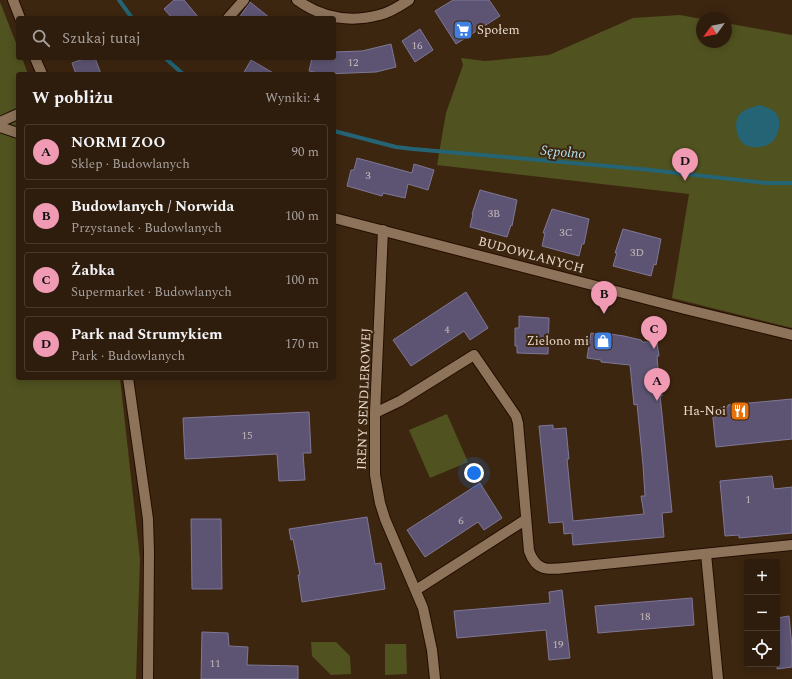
<!DOCTYPE html>
<html lang="pl">
<head>
<meta charset="utf-8">
<style>
  :root { --surface:#2e1c0c; --page:#3a291a; --text:#f1f3f6; --muted:#a7a19d; --line:#493a2d; --accent:#f09ab4 }
  body { margin:0; font-family:Spectral,serif; background:var(--page); color:var(--text) }
  .controls { position:absolute; right:12px; bottom:12px; display:grid; overflow:hidden; border-radius:4px; box-shadow:0 2px 10px #0003 }
  .controls button { width:36px; height:36px; display:grid; place-items:center; padding:0; border:0; border-bottom:1px solid var(--line); background:var(--surface); color:var(--text); font:20px sans-serif }
  .compass { position:absolute; left:696px; top:12px; width:36px; height:36px; border-radius:50%; background:var(--surface); box-shadow:0 2px 10px #0003; rotate:237deg }
  .you { position:absolute; left:474px; top:473px; width:14px; height:14px; margin:-10px; border:3px solid #fff; border-radius:50%; background:#1a73e8; box-shadow:0 0 0 6px #1a73e833 }
  .badge { display:grid; place-items:center; width:26px; height:26px; border-radius:50%; background:var(--accent); color:#111; font-size:13px; font-weight:700 }
  .pin { position:absolute; translate:-50% -33px; filter:drop-shadow(0 1px 2px #0008) }
  .pin::after { content:''; position:absolute; top:21px; width:14px; height:12px; background:inherit; clip-path:polygon(0 0,100% 0,50% 100%) }
  .list { margin:0; padding:0; list-style:none }
  h2 { display:flex; justify-content:space-between; align-items:center; height:52px; margin:0; padding:0 16px; font-size:17px }
  h2 small { font-size:13px; font-weight:400; color:var(--muted) }
  .list li { display:grid; grid-template-columns:26px 1fr auto; gap:12px; align-items:center; box-sizing:border-box; height:56px; margin:0 8px 8px; padding:0 8px; border:1px solid var(--line); border-radius:4px }
  .list b { display:block; font-size:15px; white-space:nowrap }
  .list p { margin:0; font-size:13px; white-space:nowrap; color:var(--muted) }
  .list em { font-size:13px; font-style:normal; color:var(--muted) }
  .icon { flex:none; width:22px; height:22px; fill:none; stroke:currentColor; stroke-width:2; stroke-linecap:round; stroke-linejoin:round }
  .map { position:relative; flex:none; width:792px; height:679px; overflow:hidden }
  .search { position:absolute; background:var(--surface); box-shadow:0 2px 10px #0003; left:16px; top:16px; width:320px; height:44px; display:flex; align-items:center; gap:10px; box-sizing:border-box; padding:0 14px; border-radius:4px; color:var(--muted); font-size:15px }
  .panel { position:absolute; background:var(--surface); box-shadow:0 2px 10px #0003; left:16px; top:72px; width:320px; height:308px; border-radius:4px }
  .map>svg:first-child { display:block }
  .green { fill:#505220 }
  .water { fill:#246474 }
  .lines { fill:none; stroke-linecap:round; stroke-linejoin:round }
  .stream { stroke:#246474; stroke-width:4 }
  .building { fill:#5c5472; stroke:#7f7797 }
  .minor-casing { stroke:#230e00; stroke-width:12 }
  .minor { stroke:#8e735b; stroke-width:10 }
  .labels { text-anchor:middle; dominant-baseline:central; stroke-width:4; stroke-linejoin:round; paint-order:stroke }
  .number-label { font-size:11px; fill:#c6b8b6 }
  .poi-label { font-size:13px; fill:#e9dacd; stroke:#3d2610; text-anchor:end }
  .street-label { font-size:13px; fill:#e9dacd; stroke:#3d2610 }
  .water-label { font-size:14px; font-style:italic; fill:#b0e5f3; stroke:#3d2610 }
</style>
</head>
<body>
<div class="map">
<svg width="792" height="679" viewBox="0 0 792 679">
  <rect width="100%" height="100%" fill="#3d2610"/>
  <!-- green -->
  <g class="green">
    <path d="M0,2L18,48V58H22L28,74H18V378H120L140,559L136,679H0Z"/>
    <path d="M680,15L702,19V42H726V23L792,35V328L672,298L689,194L437,165L446,113L463,65L461,58L485,61L549,55L633,18Z"/>
    <path d="M447,414L468,462L430,478L409,430Z"/>
    <path d="M311,642H336L350,656L351,674L331,675L312,656Z"/>
    <path d="M385,644H406L407,674L385,675Z"/>
  </g>
  <!-- water -->
  <path class="water" d="M759,105C765,107 772,108 776,113C782,120 779,135 773,141C765,149 746,150 740,140C735,132 734,118 742,112C747,108 754,107 759,105Z"/>
  <g class="lines">
    <!-- stream -->
    <g class="stream">
      <path d="M119,0L132,18"/>
      <path d="M165,58L183,74"/>
      <path d="M334,131L396,147L413,149L641,169L766,183H792"/>
    </g>
  </g>
  <!-- building -->
  <g class="building">
    <path d="M174,0H184L199,18H172L164,9Z"/>
    <path d="M453,0H489L500,16L456,44L435,11Z"/>
    <path d="M250,2L270,18H239Z"/>
    <path d="M420,29L433,50L415,62L402,41Z"/>
    <path d="M391,44L396,67L376,72L324,74L309,71L312,58H334V52L362,51Z"/>
    <path d="M86,58H95L101,74H76L72,63Z"/>
    <path d="M251,60L275,74H243Z"/>
    <path d="M357,158L412,173L414,164L434,170L428,190L408,184L405,198L383,193L382,196L347,186L351,170H354Z"/>
    <path d="M480,190L517,200L512,226L511,225L507,237L470,227L473,214H472Z"/>
    <path d="M552,209L589,219L584,244H582L579,256L542,246L545,233H543Z"/>
    <path d="M623,229L661,239L656,265L654,264L651,276L613,266L617,253H615Z"/>
    <path d="M466,292L488,328L470,340L464,331L411,366L393,340Z"/>
    <path d="M519,316L549,318L548,354L517,353V346H515V328H519Z"/>
    <path d="M591,333L609,336L610,334L624,336L641,340L643,342H650V344L657,343L659,356H657L659,382L661,381L662,396L660,395L672,512L662,513L664,537L573,545L572,533L564,534L563,522L549,523L539,426L553,425V429L566,428L569,459H567L573,521L644,514L641,496H645L643,465L637,404L634,405L630,365L601,362V360L587,358Z"/>
    <path d="M792,399V439L716,447L712,409L728,407V405Z"/>
    <path d="M309,412L311,453H303L305,480L279,481L277,454L185,459L183,418Z"/>
    <path d="M772,476L774,489L792,487V533L739,538V535L725,536L720,481Z"/>
    <path d="M480,483L502,518L484,530L478,522L425,557L407,530Z"/>
    <path d="M367,517L375,564L381,563L385,589L302,602L298,575H300L293,539L291,540L289,529Z"/>
    <path d="M191,519H221L222,589H192Z"/>
    <path d="M562,590L570,658L549,660L546,630L457,638L454,611L550,603L549,592Z"/>
    <path d="M692,598L694,625L598,633L595,606Z"/>
    <path d="M789,616L792,647V667L777,669V618Z"/>
    <path d="M202,632L228,633L229,646L248,647L247,665L298,666V679H201Z"/>
  </g>
  <g class="lines">
    <!-- minor casing -->
    <g class="minor-casing">
      <g id="minor">
        <path d="M13,0L20,18"/>
        <path d="M297,0C322,18 349,23 379,15C389,13 400,6 409,0"/>
        <path d="M228,18L244,0"/>
        <path d="M35,58L42,74"/>
        <path d="M0,122L18,114"/>
        <path d="M0,127L18,133"/>
        <path d="M334,218L685,309L792,335"/>
        <path d="M383,230L375,413V475L380,503L385,519L423,608L432,650L435,679"/>
        <path d="M128,378L148,519L149,552L148,679"/>
        <path d="M375,413L400,401L474,355L516,416L518,423L529,551C536,571 547,570 565,568L792,545"/>
        <path d="M706,554L718,679"/>
        <path d="M416,590L525,520"/>
      </g>
    </g>
    <!-- minor -->
    <use href="#minor" class="minor"/>
  </g>
  <!-- icons -->
  <defs>
    <g id="supermarket-square" transform="scale(1)"><rect x="-9" y="-9" width="18" height="18" rx="4" fill="#3f7fe0" stroke="#3d2610"/><path d="M-6-5.5h2.5l.6 2H6L4.5 2H-2.5L-4.4-4H-6ZM-1.5 3.2a1.3 1.3 0 1 0 .1 0ZM3 3.2a1.3 1.3 0 1 0 .1 0Z" fill="#fff"/></g>
    <g id="shop-square" transform="scale(1)"><rect x="-9" y="-9" width="18" height="18" rx="4" fill="#3f7fe0" stroke="#3d2610"/><path d="M-5-2.5h2.3a2.7 3.5 0 0 1 5.4 0H5L5.5 6h-11ZM-1.5-2.5h3a1.5 2.3 0 0 0-3 0Z" fill="#fff"/></g>
    <g id="restaurant-square" transform="scale(1)"><rect x="-9" y="-9" width="18" height="18" rx="4" fill="#e8710a" stroke="#3d2610"/><path d="M-5-6h1v4h1v-4h1v4h1v-4h1v5L-1.5 .5V6h-2V.5L-5-1ZM5-6V6H3V1.5H1.5Q1.5-4 5-6Z" fill="#fff"/></g>
  </defs>
  <g fill-rule="evenodd">
    <use href="#supermarket-square" x="463" y="30"/>
    <use href="#shop-square" x="603" y="341"/>
    <use href="#restaurant-square" x="740" y="411"/>
  </g>
  <g class="labels">
    <!-- number labels -->
    <g class="number-label">
      <text x="417" y="45">16</text>
      <text x="353" y="62">12</text>
      <text x="368" y="175">3</text>
      <text x="494" y="213">3B</text>
      <text x="566" y="232">3C</text>
      <text x="637" y="252">3D</text>
      <text x="447" y="329">4</text>
      <text x="247" y="435">15</text>
      <text x="748" y="499">1</text>
      <text x="461" y="520">6</text>
      <text x="645" y="616">18</text>
      <text x="558" y="644">19</text>
      <text x="215" y="663">11</text>
    </g>
    <!-- poi labels -->
    <g class="poi-label">
      <text x="477" y="30" text-anchor="start">Społem</text>
      <text x="589" y="341">Zielono mi</text>
      <text x="726" y="411">Ha-Noi</text>
    </g>
    <!-- street labels -->
    <g class="street-label">
      <text transform="translate(531 255) rotate(15)">BUDOWLANYCH</text>
      <text transform="translate(364 399) rotate(-88)">IRENY SENDLEROWEJ</text>
    </g>
    <!-- water labels -->
    <g class="water-label">
      <text transform="translate(563 152) rotate(5)">Sępolno</text>
    </g>
  </g>
</svg>
<div class="controls">
<button>+</button>
<button>−</button>
<button><svg class="icon" aria-label="locate" viewBox="0 0 24 24"><circle cx="12" cy="12" r="6"/><path d="M12 2v4M12 18v4M2 12h4M18 12h4"/></svg></button>
</div>
<svg class="compass" viewBox="-18 -18 36 36"><path d="M0-13l5 13h-10z" fill="#e53935"/><path d="M0 13l5-13h-10z" fill="#a7a19d"/></svg>
<div class="you"></div>
<div class="pin badge" style="left:657px;top:401px">A</div>
<div class="pin badge" style="left:604px;top:314px">B</div>
<div class="pin badge" style="left:654px;top:349px">C</div>
<div class="pin badge" style="left:685px;top:181px">D</div>
<div class="search"><svg class="icon" aria-label="search" viewBox="0 0 24 24"><circle cx="10" cy="10" r="6"/><path d="M15 15l6 6"/></svg>Szukaj tutaj</div>
<section class="panel">
<h2>W pobliżu<small>Wyniki: 4</small></h2>
<ul class="list">
<li><span class="badge">A</span><div><b>NORMI ZOO</b><p>Sklep · Budowlanych</p></div><em>90 m</em></li>
<li><span class="badge">B</span><div><b>Budowlanych / Norwida</b><p>Przystanek · Budowlanych</p></div><em>100 m</em></li>
<li><span class="badge">C</span><div><b>Żabka</b><p>Supermarket · Budowlanych</p></div><em>100 m</em></li>
<li><span class="badge">D</span><div><b>Park nad Strumykiem</b><p>Park · Budowlanych</p></div><em>170 m</em></li>
</ul>
</section>
</div>
</body>
</html>
